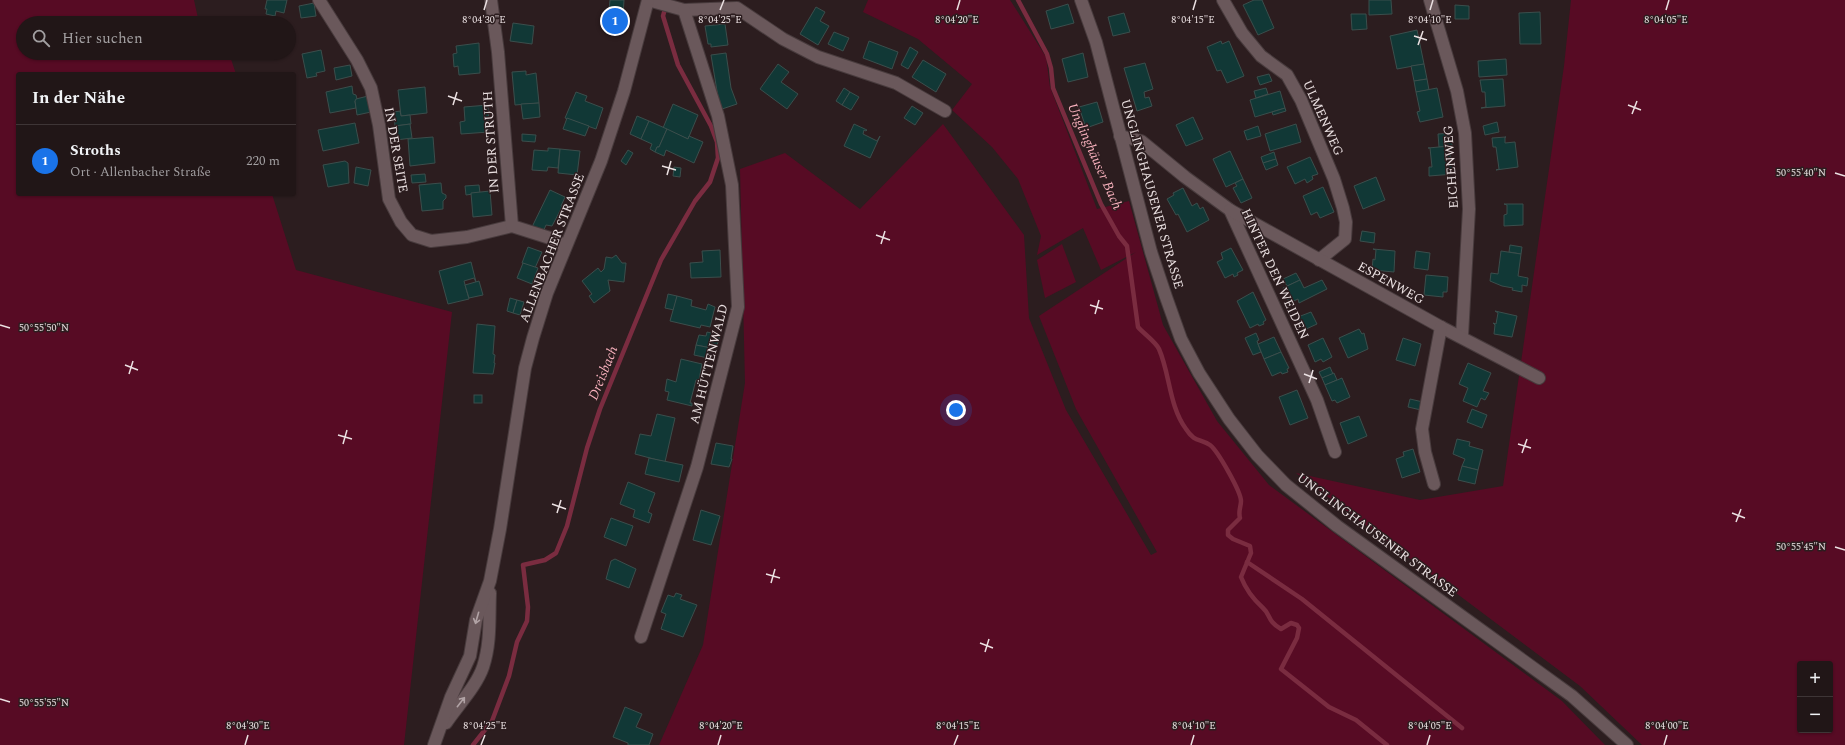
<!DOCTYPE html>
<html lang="de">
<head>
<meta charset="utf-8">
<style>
  :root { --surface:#211617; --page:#2d2324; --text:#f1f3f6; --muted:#a29fa1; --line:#3e3536; --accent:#1a73e8 }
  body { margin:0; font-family:Spectral,serif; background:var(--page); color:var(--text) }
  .controls { position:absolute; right:12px; bottom:12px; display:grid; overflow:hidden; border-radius:4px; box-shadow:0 1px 3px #0004 }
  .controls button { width:36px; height:36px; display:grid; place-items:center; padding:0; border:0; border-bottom:1px solid var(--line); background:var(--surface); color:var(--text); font:20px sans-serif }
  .you { position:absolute; left:956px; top:410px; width:14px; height:14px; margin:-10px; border:3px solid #fff; border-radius:50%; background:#1a73e8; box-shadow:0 0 0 6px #1a73e833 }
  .badge { display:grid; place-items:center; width:26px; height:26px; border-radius:50%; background:var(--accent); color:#fff; font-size:13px; font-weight:700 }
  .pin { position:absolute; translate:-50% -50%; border:2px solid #fff; box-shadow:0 1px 4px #0006 }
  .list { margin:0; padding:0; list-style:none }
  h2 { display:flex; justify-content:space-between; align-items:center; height:52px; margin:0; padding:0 16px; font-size:17px }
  h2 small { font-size:13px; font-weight:400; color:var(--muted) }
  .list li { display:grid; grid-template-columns:26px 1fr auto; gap:12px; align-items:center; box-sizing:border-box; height:72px; padding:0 16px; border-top:1px solid var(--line) }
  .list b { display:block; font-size:15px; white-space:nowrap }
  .list p { margin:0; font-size:13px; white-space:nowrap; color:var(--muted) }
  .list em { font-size:13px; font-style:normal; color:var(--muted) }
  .icon { flex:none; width:22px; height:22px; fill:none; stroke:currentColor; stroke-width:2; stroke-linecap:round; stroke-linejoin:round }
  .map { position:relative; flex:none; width:1845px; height:745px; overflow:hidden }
  .search { position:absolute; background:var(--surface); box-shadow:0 1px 3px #0004; left:16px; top:16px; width:280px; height:44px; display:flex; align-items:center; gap:10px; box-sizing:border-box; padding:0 14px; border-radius:22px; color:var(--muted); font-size:15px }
  .panel { position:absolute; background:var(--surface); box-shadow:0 1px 3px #0004; left:16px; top:72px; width:280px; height:124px; border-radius:4px }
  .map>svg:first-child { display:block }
  .green { fill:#570b24; fill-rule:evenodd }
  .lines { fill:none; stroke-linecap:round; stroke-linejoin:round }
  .stream { stroke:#7a2c40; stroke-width:4.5 }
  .building { fill:#113836; stroke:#3b4e4c }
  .street-casing { stroke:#483b3d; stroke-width:14 }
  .secondary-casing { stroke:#483b3d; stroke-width:14 }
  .street { stroke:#6a585b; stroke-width:12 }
  .secondary { stroke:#6a585b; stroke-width:12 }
  .oneway { stroke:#b1a3a5 }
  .ticks { fill:none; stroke:#ebe1e2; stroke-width:1.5 }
  .labels { text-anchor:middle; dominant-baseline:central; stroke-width:3; stroke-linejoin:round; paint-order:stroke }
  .street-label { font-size:13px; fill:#ebe1e2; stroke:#2c1d1f }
  .water-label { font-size:14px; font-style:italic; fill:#f7b0bc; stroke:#2c1d1f }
  .ticks-label { font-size:10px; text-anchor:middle; fill:#ebe1e2; stroke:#2c1d1f; stroke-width:3; stroke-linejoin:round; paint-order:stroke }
</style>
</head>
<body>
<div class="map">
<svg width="1845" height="745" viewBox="0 0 1845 745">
  <rect width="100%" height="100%" fill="#2c1d1f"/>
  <!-- green -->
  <g class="green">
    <path d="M0,0H194L199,23H23V53H229L236,74H18V194H272L296,270L452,312L404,745H0Z"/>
    <path d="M868,0H1010L1012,3L1046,57L1050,87L1097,209L1129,201L1163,325L1217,421L1269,485L1562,701L1605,745H659L703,645L745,383L740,169L785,153L860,209L943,124L1024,235L1029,318L1066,410L1151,555L1157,552L1076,409L1039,316L1136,252L1101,270L1083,228L1037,255L1041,236L1018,179L992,147L952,110L972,84L918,39L863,12Z"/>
    <path d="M1571,0H1845V745H1642L1580,686L1296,473L1420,500L1503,486L1564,66ZM1800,664H1830V730H1800Z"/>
    <path d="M1062,244L1076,282L1045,298L1037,260Z"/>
  </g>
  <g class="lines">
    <!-- stream -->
    <g class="stream">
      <path d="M1018,0L1047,54L1051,68L1053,88L1101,204L1119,236L1127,246L1138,327C1143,333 1156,342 1159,349C1170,374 1169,406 1186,429C1195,443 1200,438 1210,445C1218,451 1241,492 1241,501C1241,507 1238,511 1240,518L1228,530V535L1233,539L1250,546L1251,553L1241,577C1246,590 1253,599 1263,608C1271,615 1267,621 1281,629L1291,623L1297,625L1299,628L1297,638L1281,669L1329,707L1356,720L1387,745"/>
      <path d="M1247,562L1302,599L1462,728"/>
      <path d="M473,745L492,721L509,676L517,642L527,621L528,607L523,565L545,560L556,553L567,526L587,448L600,409L661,260L695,201L710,182L718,158L717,142L711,126L678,65L663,16L666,5"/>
    </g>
  </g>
  <!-- building -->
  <g class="building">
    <path d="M267,0H287L284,13L276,11L275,16L266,14L267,9H265Z"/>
    <path d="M610,0H624L622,33L607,31Z"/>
    <path d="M1254,0H1262L1274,28L1258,35L1243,5Z"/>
    <path d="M1369,0H1391L1392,14L1369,15Z"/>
    <path d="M314,3L316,16L301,18L299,6Z"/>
    <path d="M1068,4L1074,23L1051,29L1046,11Z"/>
    <path d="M1455,5L1469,6V19H1455Z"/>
    <path d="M816,7L825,12L820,21L829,26L818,45L800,34Z"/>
    <path d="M1540,12L1541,44H1520L1519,13Z"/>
    <path d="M1124,13L1130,32L1113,36L1108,17Z"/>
    <path d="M1351,14H1366L1367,29L1352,30Z"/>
    <path d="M513,23L534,26L532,44L510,41Z"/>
    <path d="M725,24L728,45L711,47V44H708L705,26Z"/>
    <path d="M1417,30L1424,64L1397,69L1390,36Z"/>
    <path d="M834,32L849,38L843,51L828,44Z"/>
    <path d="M869,41L898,52L892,69L863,58Z"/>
    <path d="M1221,41L1222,44L1229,41L1244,76L1227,83L1221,70L1217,71L1207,47Z"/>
    <path d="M479,43L480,73L459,75L458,66L454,67L453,54L457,53L456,46Z"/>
    <path d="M910,47L918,52L908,69L901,65Z"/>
    <path d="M321,50L325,71L316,73L317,76L307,78L302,54Z"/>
    <path d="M726,53L731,88L737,104L722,109L718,97L711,55Z"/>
    <path d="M1083,53L1088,77L1068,82L1062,59Z"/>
    <path d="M1506,59L1507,75L1479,77L1478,61Z"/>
    <path d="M923,60L946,74L936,92L912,77Z"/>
    <path d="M1145,63L1153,89L1144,92L1145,98L1149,97L1152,106L1137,111L1124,68Z"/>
    <path d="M778,64L789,72L781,82L798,94L787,109L760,89Z"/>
    <path d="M1424,64L1427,79L1414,81L1411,66Z"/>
    <path d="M350,65L352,76L336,80L334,68Z"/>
    <path d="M526,71V75L536,73L539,103L515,105L512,72Z"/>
    <path d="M1269,74L1272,81L1260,85L1257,77Z"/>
    <path d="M1427,79L1429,90L1416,92L1414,81Z"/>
    <path d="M1503,79L1505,106L1481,108L1486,107L1485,92H1482L1480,80Z"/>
    <path d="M352,86L353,94L356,95L357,99L355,101L356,108L330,113L326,92Z"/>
    <path d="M425,87L427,113L401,116L398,90Z"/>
    <path d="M844,88L850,92L842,105L836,101Z"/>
    <path d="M1266,88L1268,94L1256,98L1254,91Z"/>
    <path d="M1437,88L1443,117L1420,122L1417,112L1420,111L1416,92Z"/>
    <path d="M1280,91L1285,108L1255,117L1250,100Z"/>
    <path d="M576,92L587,96L585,101L603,108L596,129L565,118Z"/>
    <path d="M850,92L859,97L851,110L842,105Z"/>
    <path d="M368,96L371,112L357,115L355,101L356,99Z"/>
    <path d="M1097,102L1103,122L1086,128L1079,107Z"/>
    <path d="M539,103L540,117L523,119L521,104Z"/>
    <path d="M673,104L698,115L688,139L663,128Z"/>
    <path d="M488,105L489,132L461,134L460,122L465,121L464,107Z"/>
    <path d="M912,106L923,113L915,125L904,118Z"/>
    <path d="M1285,108L1286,111L1273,115L1272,112Z"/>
    <path d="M400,111L401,116L410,115L411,124L395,126L394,112Z"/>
    <path d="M637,116L649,121L641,139L630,134Z"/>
    <path d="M1193,117L1203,139L1186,146L1176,125Z"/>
    <path d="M567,118L589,126L585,136L563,129Z"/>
    <path d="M649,121L667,129L659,147H657L655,152L650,149L652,144L641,139Z"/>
    <path d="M1497,122L1499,132L1485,135L1483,126Z"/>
    <path d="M355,123L359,143L323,151L318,130Z"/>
    <path d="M410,124L412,138L396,140L395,126Z"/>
    <path d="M854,124L867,130L866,131L864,130L863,134L877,141L880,136L870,158L844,146Z"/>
    <path d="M1296,124L1301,142L1270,151L1265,134Z"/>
    <path d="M1258,126L1261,136L1247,140L1244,131Z"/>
    <path d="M667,129L688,139L689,136L703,142L694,163L666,150L664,156L655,152L657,147H659Z"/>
    <path d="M1452,133V147H1439L1438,134Z"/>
    <path d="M522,134L536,135L535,142L522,141Z"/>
    <path d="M433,137L435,163L410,166L408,139Z"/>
    <path d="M1505,137V143L1515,142L1518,167L1496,170L1499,169L1496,147H1493L1492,138L1506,137Z"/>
    <path d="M1450,146L1451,165H1454V174L1429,176V167H1432L1430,148H1428Z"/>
    <path d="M548,148L560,149L558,168L548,167L547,171L532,170L534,150L548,151Z"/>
    <path d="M560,149L580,151L577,175L558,173Z"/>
    <path d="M628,150L633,153L626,165L621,161Z"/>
    <path d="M1230,151L1243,179L1226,187L1213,159Z"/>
    <path d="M1274,152L1276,159L1263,163L1261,157Z"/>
    <path d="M1310,157L1318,174L1312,176L1313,179L1307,183L1305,179L1295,184L1287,167Z"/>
    <path d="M1276,159L1278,165L1266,170L1263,163Z"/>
    <path d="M345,161L348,163L349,183L328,187L323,165Z"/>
    <path d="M356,167L371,170L368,186L354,183Z"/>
    <path d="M674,167L681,168L680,177L673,176Z"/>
    <path d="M425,174L426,182L412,183L411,175Z"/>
    <path d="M1376,177L1385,200L1363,209L1354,186Z"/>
    <path d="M1243,179L1252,198L1241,203L1233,188L1237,186L1235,183Z"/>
    <path d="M441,183L442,193L446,195V198L443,201V209L422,211L419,185Z"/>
    <path d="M479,185L480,193L466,195L465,186Z"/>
    <path d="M1323,187L1334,212L1320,218L1317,212L1311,215L1303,196Z"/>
    <path d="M1183,188L1192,206L1197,203L1200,209L1203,207L1209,220L1187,232L1178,214L1176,215L1167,199L1174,195L1173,193Z"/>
    <path d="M550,190L565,197L561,206L562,207L552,226L546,225L543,232L532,227Z"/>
    <path d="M490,191L492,215L473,217L471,193Z"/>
    <path d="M1504,204H1523V225L1504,226V215L1507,214V205Z"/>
    <path d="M1362,231L1375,233L1374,243L1360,241Z"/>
    <path d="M1510,245L1522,247L1521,254L1509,252Z"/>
    <path d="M528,247L542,252L535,268L522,263Z"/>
    <path d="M1231,248L1243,270L1237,273L1238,275L1234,277L1233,274L1225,278L1217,262L1223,259L1221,253Z"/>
    <path d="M1373,249L1395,251L1394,272L1372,270L1373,259L1375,260L1376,250Z"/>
    <path d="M720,250L721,277L691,278L690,263L703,262L702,251Z"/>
    <path d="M1416,251L1430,253L1428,270L1414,268Z"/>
    <path d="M1501,251L1521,254L1518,276L1528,278L1527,286L1522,285V292L1512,290L1513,288L1502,286L1490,281L1491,273L1498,274Z"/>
    <path d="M616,255L622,263H626L624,282L608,280L610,291L594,303L589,296L592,294L582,281L598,268L601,272L604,269L606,257L612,258Z"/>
    <path d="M471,262L476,282L474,278L464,281L469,299L448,304L439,271Z"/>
    <path d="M523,263L538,268L532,284L517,278Z"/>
    <path d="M1296,273L1300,280L1287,286L1283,279Z"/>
    <path d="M1426,275L1448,277L1447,292H1443V297L1424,295Z"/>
    <path d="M1300,280L1304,288L1322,280L1327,289L1299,303L1298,299L1289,303L1283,288Z"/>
    <path d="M479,281L483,295L469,298L465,285Z"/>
    <path d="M1253,292L1266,320L1263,322L1264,324L1259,326L1258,324L1250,328L1237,301Z"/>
    <path d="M668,294L677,296L674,310L665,308Z"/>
    <path d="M677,296L692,300L691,306L706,310L708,304L715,307L710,327L701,325L700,328L670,321Z"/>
    <path d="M510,298L517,300L513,313L507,311Z"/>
    <path d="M517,300L524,302L520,315L513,313Z"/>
    <path d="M1495,311L1517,316L1512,337L1494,334L1495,325L1493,323L1496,324L1498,313Z"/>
    <path d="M1311,312L1317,324L1304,330L1298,317Z"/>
    <path d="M477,324L495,326L493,354L495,355L494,363H495L493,374L473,373Z"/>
    <path d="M1359,329L1362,334L1364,333L1368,349L1348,358L1339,338Z"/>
    <path d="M707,332L720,335L716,349L696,345L699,335L706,336Z"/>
    <path d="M1256,333L1259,340L1257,341L1258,344L1261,352L1253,355L1245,338Z"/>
    <path d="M1274,337L1281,352L1264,359L1258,344Z"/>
    <path d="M1323,338L1332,357L1323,362L1321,359L1315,362L1308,345Z"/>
    <path d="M1403,338L1421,344L1415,366L1396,360Z"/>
    <path d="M696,345L711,348L708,358L694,355Z"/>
    <path d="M1281,352L1289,368L1287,369L1288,372L1282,374L1281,372L1272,376L1264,359Z"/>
    <path d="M681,359L702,364L699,380H696L690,403H692V406L667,400L669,392L665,391L667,379L676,382Z"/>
    <path d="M1468,363L1491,373L1483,391L1489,393L1485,400L1481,398L1477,407L1463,401L1468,388L1459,384Z"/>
    <path d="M1330,367L1333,374L1322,378L1319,372Z"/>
    <path d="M1334,373L1337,380L1325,385L1322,378Z"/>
    <path d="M1342,378L1350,397L1337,403L1335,400L1332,401L1325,385Z"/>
    <path d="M1297,390L1308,418L1290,425L1279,397Z"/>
    <rect x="474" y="395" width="8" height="8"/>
    <path d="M1410,399L1423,402L1421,410L1408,407Z"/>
    <path d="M1472,409L1487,415L1482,428L1467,422Z"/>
    <path d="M657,414L675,418L665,462L635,454L640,434L651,436Z"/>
    <path d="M1359,416L1367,436L1348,444L1340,423Z"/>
    <path d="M1457,439L1470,442L1469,446L1483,450L1478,470L1462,466L1465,459L1453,454Z"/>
    <path d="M716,443L733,446L731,459H732L729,467L711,464Z"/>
    <path d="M1413,449L1420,472L1402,478L1396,459L1404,456L1403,452Z"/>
    <path d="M649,458L683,465L679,482L645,474Z"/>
    <path d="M1462,466L1478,470L1475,484L1458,480Z"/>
    <path d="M628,482L655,493L648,512L652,514L649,523L633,517L635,510L620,504Z"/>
    <path d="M701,510L720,516L711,545L693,540Z"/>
    <path d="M611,518L633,526L626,546L604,537Z"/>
    <path d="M615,559L636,569L629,588L606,579L611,561Z"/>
    <path d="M676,593L682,595L680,599L697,605L683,637L661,629L666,614L661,612L668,595L674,597Z"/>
    <path d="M625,707L642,714L636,727L653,734L649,745H628V743L613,737Z"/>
  </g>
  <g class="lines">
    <!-- street casing -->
    <g class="street-casing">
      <g id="street">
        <path d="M319,0L357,60L371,88L379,125L389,199L401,222L412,235L431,241L467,237L512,226"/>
        <path d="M491,0L498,52L512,226L553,239L565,246"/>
        <path d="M648,0L684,10L737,8L783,39L818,57L896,83L945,111"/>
        <path d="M1223,0L1242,33L1261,56L1287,75L1301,100L1334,179L1343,208L1346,222L1345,239L1319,260"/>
        <path d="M1430,0L1457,91L1465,133L1469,209L1462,336"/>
        <path d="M1120,136L1141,141L1185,177L1230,210L1317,400L1335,452"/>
        <path d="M1230,210L1441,327L1539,378"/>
        <path d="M1434,484L1425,452L1422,429L1441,327"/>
        <path d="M641,637L697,467L738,307L732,185L718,116L684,10"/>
      </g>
    </g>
    <!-- secondary casing -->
    <g class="secondary-casing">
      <g id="secondary">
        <path d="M1081,0L1096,42L1151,252L1166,297L1181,339L1199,373L1229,419L1257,455L1286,485L1337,526L1572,696L1627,745"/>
        <path d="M446,723C458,705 476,687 483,667C491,643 489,618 490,593"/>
        <path d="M434,745L451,697L470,656L476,620L490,581L500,529L525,368L533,338L547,293L601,161L624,91L648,0"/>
      </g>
    </g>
    <!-- street -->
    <use href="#street" class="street"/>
    <!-- secondary -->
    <use href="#secondary" class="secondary"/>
  </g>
  <!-- one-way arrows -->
  <defs><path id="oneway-shaft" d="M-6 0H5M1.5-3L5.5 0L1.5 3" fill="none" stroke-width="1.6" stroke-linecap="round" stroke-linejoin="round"/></defs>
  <g class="oneway">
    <use href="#oneway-shaft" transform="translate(477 618) rotate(106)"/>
    <use href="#oneway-shaft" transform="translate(461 702) rotate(-52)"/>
  </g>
  <!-- ticks -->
  <path class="ticks" d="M484,10L487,0M720,10L724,0M957,10L960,0M1193,10L1196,0M1430,10L1433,0M1666,10L1669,0M1414,36L1427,40M1418,45L1423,31M448,96L462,101M453,105L457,92M1628,105L1641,110M1632,114L1637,101M662,166L676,170M1835,173L1845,176M667,175L671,161M876,235L890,240M881,244L885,231M1090,305L1103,309M1095,314L1099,300M0,325L10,328M125,365L138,370M129,374L133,361M1304,374L1317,379M1309,383L1313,370M338,435L352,439M343,444L347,430M1518,444L1531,448M1522,453L1527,439M552,504L566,509M557,513L561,500M1732,513L1745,518M1736,522L1741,509M1835,547L1845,550M766,574L780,578M771,583L775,569M980,643L993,648M985,652L989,639M0,699L10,702M245,745L248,735M481,745L485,735M718,745L721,735M954,745L958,735M1191,745L1194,735M1427,745L1430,735M1664,745L1667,735"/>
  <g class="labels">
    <!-- street labels -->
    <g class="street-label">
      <text transform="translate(1323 118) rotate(66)">ULMENWEG</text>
      <text transform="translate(491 142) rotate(-94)">IN DER STRUTH</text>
      <text transform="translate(396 150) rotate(80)">IN DER SEITE</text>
      <text transform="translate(1451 167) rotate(-94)">EICHENWEG</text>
      <text transform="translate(1152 194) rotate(74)">UNGLINGHAUSENER STRASSE</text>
      <text transform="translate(552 248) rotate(-69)">ALLENBACHER STRASSE</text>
      <text transform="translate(1275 274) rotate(65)">HINTER DEN WEIDEN</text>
      <text transform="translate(1391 283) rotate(29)">ESPENWEG</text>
      <text transform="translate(709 364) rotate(-76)">AM HÜTTENWALD</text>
      <text transform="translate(1377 535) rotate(37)">UNGLINGHAUSENER STRASSE</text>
    </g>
    <!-- water labels -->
    <g class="water-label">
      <text transform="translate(1095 156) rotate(66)">Unglinghäuser Bach</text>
      <text transform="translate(603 373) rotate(-68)">Dreisbach</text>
    </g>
  </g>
  <g class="ticks-label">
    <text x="484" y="23">8°04'30"E</text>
    <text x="720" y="23">8°04'25"E</text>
    <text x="957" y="23">8°04'20"E</text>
    <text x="1193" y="23">8°04'15"E</text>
    <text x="1430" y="23">8°04'10"E</text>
    <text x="1666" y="23">8°04'05"E</text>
    <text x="1801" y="176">50°55'40"N</text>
    <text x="44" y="331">50°55'50"N</text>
    <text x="1801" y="550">50°55'45"N</text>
    <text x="44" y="706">50°55'55"N</text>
    <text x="248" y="729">8°04'30"E</text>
    <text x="485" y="729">8°04'25"E</text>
    <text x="721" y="729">8°04'20"E</text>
    <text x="958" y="729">8°04'15"E</text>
    <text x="1194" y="729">8°04'10"E</text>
    <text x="1430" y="729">8°04'05"E</text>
    <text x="1667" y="729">8°04'00"E</text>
  </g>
</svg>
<div class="controls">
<button>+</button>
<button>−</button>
</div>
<div class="you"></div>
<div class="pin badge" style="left:615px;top:21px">1</div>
<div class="search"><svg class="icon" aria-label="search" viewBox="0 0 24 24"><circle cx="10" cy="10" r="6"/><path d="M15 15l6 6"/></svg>Hier suchen</div>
<section class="panel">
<h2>In der Nähe<small></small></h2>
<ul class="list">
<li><span class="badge">1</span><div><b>Stroths</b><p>Ort · Allenbacher Straße</p></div><em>220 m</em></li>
</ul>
</section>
</div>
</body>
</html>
